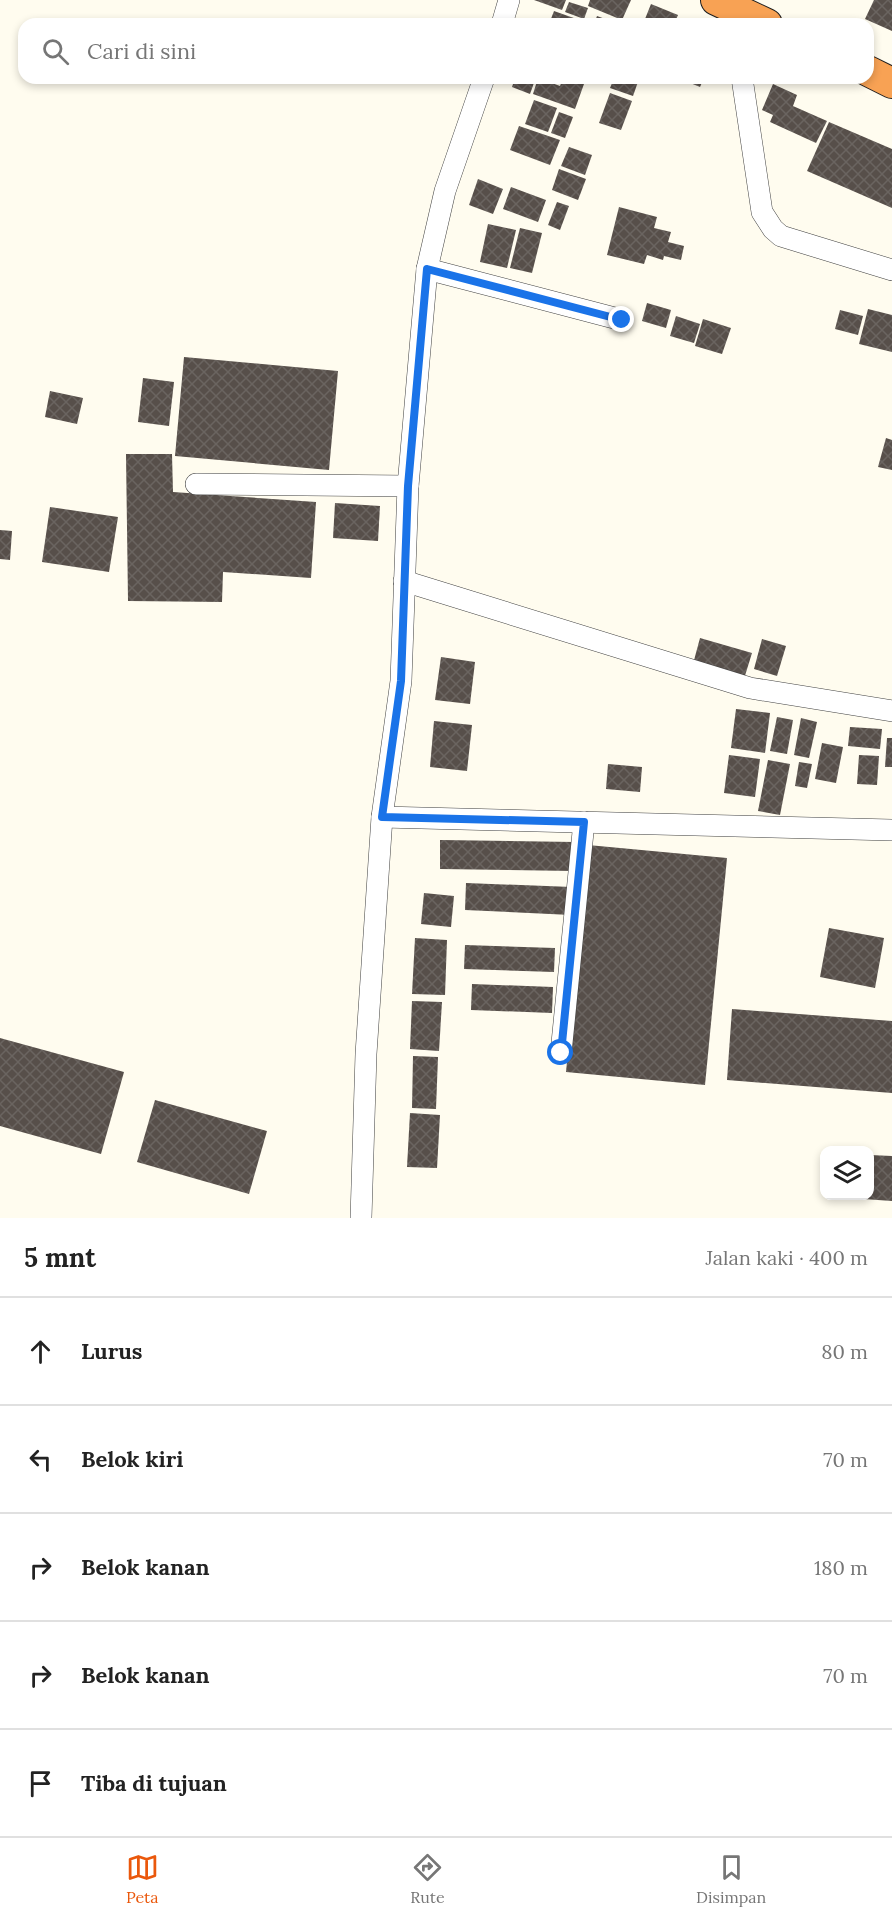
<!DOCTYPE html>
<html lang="id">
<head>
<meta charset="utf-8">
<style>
  :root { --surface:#fff; --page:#f6f6f6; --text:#222; --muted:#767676; --line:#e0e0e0; --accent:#ea580c }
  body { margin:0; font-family:Lora,serif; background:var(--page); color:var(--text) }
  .controls { position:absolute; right:18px; bottom:18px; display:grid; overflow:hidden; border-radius:12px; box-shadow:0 3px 9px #0003 }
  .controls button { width:54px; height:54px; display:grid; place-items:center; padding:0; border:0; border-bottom:2px solid var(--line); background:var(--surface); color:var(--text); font:30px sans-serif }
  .stop { position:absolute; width:18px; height:18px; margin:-14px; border:4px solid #1a73e8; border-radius:50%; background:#fff }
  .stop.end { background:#1a73e8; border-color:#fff; box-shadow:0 2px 6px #0008 }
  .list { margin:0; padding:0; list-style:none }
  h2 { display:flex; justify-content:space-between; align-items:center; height:78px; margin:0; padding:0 24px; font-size:26px }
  h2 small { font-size:20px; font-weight:400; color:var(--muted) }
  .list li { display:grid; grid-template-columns:39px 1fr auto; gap:18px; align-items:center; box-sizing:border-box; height:108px; padding:0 24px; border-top:2px solid var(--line) }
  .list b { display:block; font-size:22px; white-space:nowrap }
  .list em { font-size:20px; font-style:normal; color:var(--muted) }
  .icon { flex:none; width:33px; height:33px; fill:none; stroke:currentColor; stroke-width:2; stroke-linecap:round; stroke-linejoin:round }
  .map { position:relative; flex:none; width:892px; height:1218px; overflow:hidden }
  .search { position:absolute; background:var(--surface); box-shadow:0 3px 9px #0003; left:18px; right:18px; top:18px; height:66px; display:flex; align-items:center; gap:15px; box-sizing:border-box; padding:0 21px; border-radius:18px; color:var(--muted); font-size:22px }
  .sheet { height:618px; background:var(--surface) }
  nav { display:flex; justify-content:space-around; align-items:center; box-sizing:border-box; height:84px; border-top:2px solid var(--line); background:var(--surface); font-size:16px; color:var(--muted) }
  nav a { display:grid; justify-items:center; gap:3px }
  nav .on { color:var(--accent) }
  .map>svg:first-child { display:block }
  .building { fill:url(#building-cross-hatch) }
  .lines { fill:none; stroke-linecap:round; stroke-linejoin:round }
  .minor-casing { stroke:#414141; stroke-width:22 }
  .highway-casing { stroke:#1f1f1f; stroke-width:32 }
  .minor { stroke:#fff; stroke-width:21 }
  .highway { stroke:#f8a254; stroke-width:30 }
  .route { stroke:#1a73e8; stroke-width:8 }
</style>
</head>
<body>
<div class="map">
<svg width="892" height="1218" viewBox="0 0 892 1218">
  <defs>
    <pattern id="building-cross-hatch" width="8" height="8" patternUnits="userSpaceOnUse" patternTransform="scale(1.5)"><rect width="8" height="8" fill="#574f4a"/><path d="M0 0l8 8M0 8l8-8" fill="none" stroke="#6a6460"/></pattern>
  </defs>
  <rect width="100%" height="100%" fill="#fffcef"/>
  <!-- building -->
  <g class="building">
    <path d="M534,0H566L562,10Z"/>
    <path d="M590,0H631L622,20L588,6Z"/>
    <path d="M874,0H892V31L865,19Z"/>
    <path d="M569,2L588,8L584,19L565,12Z"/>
    <path d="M651,4L678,15L674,24H643Z"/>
    <path d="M554,11L585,22L584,24H549Z"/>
    <path d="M597,16L619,24H594Z"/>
    <path d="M515,78L535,80L530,94L512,87Z"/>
    <path d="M538,78L560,86L563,78L584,84L575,109L533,94Z"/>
    <path d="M614,78L639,79L633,96L610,88Z"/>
    <path d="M678,78H704L700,87Z"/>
    <path d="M773,84L797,95L793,106L827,121L816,143L770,122L773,115L762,110Z"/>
    <path d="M610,93L632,101L621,130L599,123Z"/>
    <path d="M534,100L557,108L548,132L525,124Z"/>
    <path d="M559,112L573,117L565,138L551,133Z"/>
    <path d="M829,122L892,149V208L807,171Z"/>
    <path d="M519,126L560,140L550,165L510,150Z"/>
    <path d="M569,147L592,155L585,175L561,166Z"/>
    <path d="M559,169L586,179L578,200L552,190Z"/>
    <path d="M478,179L503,189L493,214L469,205Z"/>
    <path d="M511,187L546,200L538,222L503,209Z"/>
    <path d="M557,202L569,206L560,230L548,225Z"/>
    <path d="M619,207L657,217L654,228L671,232L668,242L684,246L681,260L664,256L663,260L647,255L644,264L607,255Z"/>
    <path d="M488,224L516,230L507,268L480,262Z"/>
    <path d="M520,228L542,233L532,273L510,268Z"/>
    <path d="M647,303L671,310L666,328L642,321Z"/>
    <path d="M868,309L892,315V352L859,344Z"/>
    <path d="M840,310L863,316L858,335L835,329Z"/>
    <path d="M676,316L700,324L694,343L670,336Z"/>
    <path d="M703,319L731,328L722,354L695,346Z"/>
    <path d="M184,357L338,371L329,470L175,456Z"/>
    <path d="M143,378L174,382L169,426L138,422Z"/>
    <path d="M50,391L83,398L77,424L45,417Z"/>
    <path d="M886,438L892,440V470L878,467Z"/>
    <path d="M126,454H172L173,492L316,502L311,578L223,572L222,602L128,601Z"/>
    <path d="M335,503L380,506L378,541L333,538Z"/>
    <path d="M50,507L118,517L109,572L42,562Z"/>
    <path d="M0,530L12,531L10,560L0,559Z"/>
    <path d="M700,638L752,653L744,679L693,664Z"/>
    <path d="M762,639L786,646L777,676L754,669Z"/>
    <path d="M441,657L475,662L470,704L435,700Z"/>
    <path d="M736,709L770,713L765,753L731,748Z"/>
    <path d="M777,717L793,720L787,754L770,751Z"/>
    <path d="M801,718L817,722L809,758L794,755Z"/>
    <path d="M434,721L472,725L467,771L430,767Z"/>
    <path d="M850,727L882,729L880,749L848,746Z"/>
    <path d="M887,738H892V767H885Z"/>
    <path d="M822,743L843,747L836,783L815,779Z"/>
    <path d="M729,755L760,759L755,797L724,793Z"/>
    <path d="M859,755L879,756L877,785L857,784Z"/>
    <path d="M768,760L790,764L780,815L758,811Z"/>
    <path d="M799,762L812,764L807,788L795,786Z"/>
    <path d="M608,764L642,767L640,792L606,789Z"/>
    <path d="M440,840L575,842L574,871L440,869Z"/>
    <path d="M588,845L727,858L705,1085L566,1072Z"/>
    <path d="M466,883L572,887L571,915L465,910Z"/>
    <path d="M424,893L454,896L451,927L421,924Z"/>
    <path d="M829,928L884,938L875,988L820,977Z"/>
    <path d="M415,938L447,940L445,995L412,994Z"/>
    <path d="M465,945L555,948L554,972L464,969Z"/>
    <path d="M472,984L553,987L552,1013L471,1010Z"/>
    <path d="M412,1001L442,1002L439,1051L410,1049Z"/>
    <path d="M732,1009L892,1021V1093L727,1080Z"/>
    <path d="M0,1038L124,1072L101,1154L0,1126Z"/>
    <path d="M413,1056L438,1057L436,1109L412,1108Z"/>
    <path d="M155,1100L267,1131L249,1194L137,1162Z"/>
    <path d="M410,1113L440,1115L437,1168L407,1167Z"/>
    <path d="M870,1155L892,1156V1201L835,1197V1196H870Z"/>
  </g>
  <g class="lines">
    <!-- minor casing -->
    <g class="minor-casing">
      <g id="minor">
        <path d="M502,24L509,0"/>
        <path d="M742,78L762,212L773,229L781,236L892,270"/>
        <path d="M427,269L622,320"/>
        <path d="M196,484L408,486"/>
        <path d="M404,581L750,688L892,711"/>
        <path d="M382,817L892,830"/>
        <path d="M561,1053L584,822"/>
        <path d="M361,1218L366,1054L382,817L401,681L408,486L427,269L445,191L484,78"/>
      </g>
    </g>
    <!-- highway casing -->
    <g class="highway-casing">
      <g id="highway">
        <path d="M716,0L767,24"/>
        <path d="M868,71L892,83"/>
      </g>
    </g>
    <!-- minor -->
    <use href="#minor" class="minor"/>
    <!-- highway -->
    <use href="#highway" class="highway"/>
  </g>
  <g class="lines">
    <!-- route -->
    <path class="route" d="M561,1053L584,822L382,817L401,681L408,486L427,269L622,320"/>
  </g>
</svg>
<div class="controls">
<button><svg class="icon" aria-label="layers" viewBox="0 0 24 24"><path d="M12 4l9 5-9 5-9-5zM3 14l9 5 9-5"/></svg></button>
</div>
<div class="stop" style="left:561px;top:1053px"></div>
<div class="stop end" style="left:622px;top:320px"></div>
<div class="search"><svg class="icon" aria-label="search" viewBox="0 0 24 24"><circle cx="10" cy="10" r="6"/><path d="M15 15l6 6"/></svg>Cari di sini</div>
</div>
<section class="sheet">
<h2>5 mnt<small>Jalan kaki · 400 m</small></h2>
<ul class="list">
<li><svg class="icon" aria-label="ahead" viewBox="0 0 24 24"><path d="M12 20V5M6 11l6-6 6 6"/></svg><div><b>Lurus</b></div><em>80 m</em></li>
<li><svg class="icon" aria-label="left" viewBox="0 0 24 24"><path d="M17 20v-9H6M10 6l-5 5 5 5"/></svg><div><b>Belok kiri</b></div><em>70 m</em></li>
<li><svg class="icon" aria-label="right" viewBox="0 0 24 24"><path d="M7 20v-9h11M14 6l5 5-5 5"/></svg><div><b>Belok kanan</b></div><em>180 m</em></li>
<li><svg class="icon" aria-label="right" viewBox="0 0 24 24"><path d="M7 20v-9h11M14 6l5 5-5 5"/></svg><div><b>Belok kanan</b></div><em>70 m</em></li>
<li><svg class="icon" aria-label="arrive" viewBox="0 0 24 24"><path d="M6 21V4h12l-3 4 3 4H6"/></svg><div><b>Tiba di tujuan</b></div></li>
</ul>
</section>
<nav>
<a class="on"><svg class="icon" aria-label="map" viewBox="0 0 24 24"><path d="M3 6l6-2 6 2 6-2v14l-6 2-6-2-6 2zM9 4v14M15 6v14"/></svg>Peta</a>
<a><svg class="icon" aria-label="directions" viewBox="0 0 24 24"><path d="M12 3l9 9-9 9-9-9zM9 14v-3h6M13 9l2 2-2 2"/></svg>Rute</a>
<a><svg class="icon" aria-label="saved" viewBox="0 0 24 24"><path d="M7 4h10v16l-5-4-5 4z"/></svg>Disimpan</a>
</nav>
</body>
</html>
